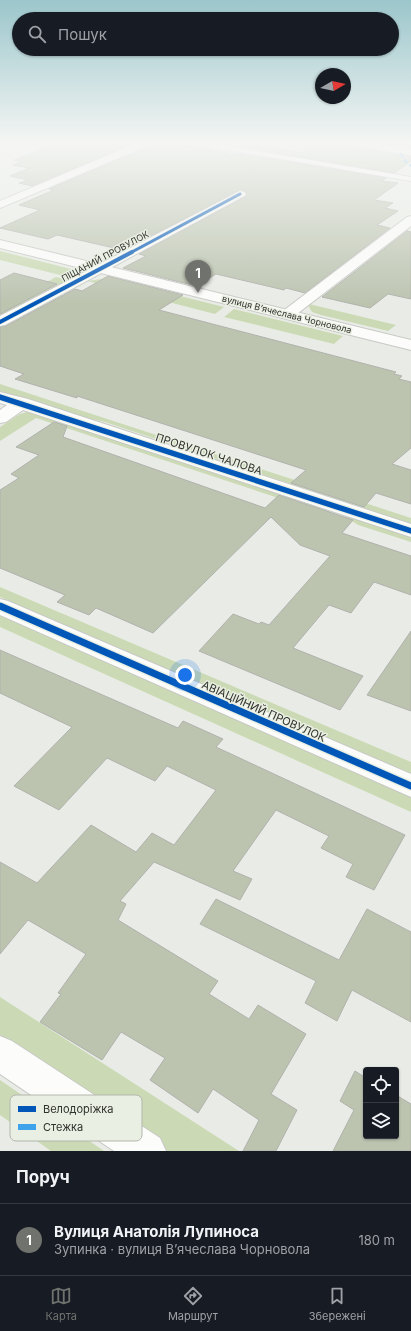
<!DOCTYPE html>
<html lang="uk">
<head>
<meta charset="utf-8">
<style>
  :root { --surface:#171b24; --page:#242831; --text:#f1f3f6; --muted:#9ea1a6; --line:#363941; --accent:#70726d }
  body { margin:0; font-family:Inter,sans-serif; background:var(--page); color:var(--text) }
  .controls { position:absolute; right:12px; bottom:12px; display:grid; overflow:hidden; border-radius:4px; box-shadow:0 1px 3px #0004 }
  .controls button { width:36px; height:36px; display:grid; place-items:center; padding:0; border:0; border-bottom:1px solid var(--line); background:var(--surface); color:var(--text); font:20px sans-serif }
  .compass { position:absolute; left:315px; top:68px; width:36px; height:36px; border-radius:50%; background:var(--surface); box-shadow:0 1px 3px #0004; rotate:81deg }
  .you { position:absolute; left:185px; top:675px; width:14px; height:14px; margin:-10px; border:3px solid #fff; border-radius:50%; background:#1a73e8; box-shadow:0 0 0 6px #1a73e833 }
  .badge { display:grid; place-items:center; width:26px; height:26px; border-radius:50%; background:var(--accent); color:#fff; font-size:13px; font-weight:700 }
  .pin { position:absolute; translate:-50% -33px; filter:drop-shadow(0 1px 2px #0008) }
  .pin::after { content:''; position:absolute; top:21px; width:14px; height:12px; background:inherit; clip-path:polygon(0 0,100% 0,50% 100%) }
  .list { margin:0; padding:0; list-style:none }
  h2 { display:flex; justify-content:space-between; align-items:center; height:52px; margin:0; padding:0 16px; font-size:17px }
  h2 small { font-size:13px; font-weight:400; color:var(--muted) }
  .list li { display:grid; grid-template-columns:26px 1fr auto; gap:12px; align-items:center; box-sizing:border-box; height:72px; padding:0 16px; border-top:1px solid var(--line) }
  .list b { display:block; font-size:15px; white-space:nowrap }
  .list p { margin:0; font-size:13px; white-space:nowrap; color:var(--muted) }
  .list em { font-size:13px; font-style:normal; color:var(--muted) }
  .icon { flex:none; width:22px; height:22px; fill:none; stroke:currentColor; stroke-width:2; stroke-linecap:round; stroke-linejoin:round }
  .map { position:relative; flex:none; width:411px; height:1151px; overflow:hidden }
  .search { position:absolute; background:var(--surface); box-shadow:0 1px 3px #0004; left:12px; right:12px; top:12px; height:44px; display:flex; align-items:center; gap:10px; box-sizing:border-box; padding:0 14px; border-radius:22px; color:var(--muted); font-size:15px }
  .sheet { height:124px; background:var(--surface) }
  nav { display:flex; justify-content:space-around; align-items:center; box-sizing:border-box; height:56px; border-top:1px solid var(--line); background:var(--surface); font-size:11px; color:var(--muted) }
  nav a { display:grid; justify-items:center; gap:2px }
  nav .on { color:var(--accent) }
  .map>svg:first-child { display:block }
  .green { fill:#cbdab4 }
  .building { fill:#bcc4b0; stroke:#b0b2ad }
  .lines { fill:none; stroke-linecap:round; stroke-linejoin:round }
  .lane-casing { stroke:#c7c9c4; stroke-width:2 }
  .street-casing { stroke:#c7c9c4; stroke-width:2 }
  .secondary-casing { stroke:#c7c9c4; stroke-width:2 }
  .lane { fill:#fcfcfb; fill-rule:evenodd }
  .street { fill:#fcfcfb; fill-rule:evenodd }
  .secondary { fill:#fcfcfb; fill-rule:evenodd }
  .quiet { stroke:#3ea3eb; stroke-width:2.5; stroke-dasharray:5 2.5; stroke-linecap:butt }
  .cycleway-far3-casing { stroke:#eaefe3; stroke-width:4.5 }
  .cycleway-far2-casing { stroke:#eaefe3; stroke-width:5.5 }
  .cycleway-far1-casing { stroke:#eaefe3; stroke-width:8 }
  .cycleway-casing { stroke:#eaefe3; stroke-width:10 }
  .cycleway-far3 { stroke:#0057b8; stroke-width:3 }
  .cycleway-far2 { stroke:#0057b8; stroke-width:4 }
  .cycleway-far1 { stroke:#0057b8; stroke-width:5.5 }
  .cycleway { stroke:#0057b8; stroke-width:7 }
  .labels { text-anchor:middle; dominant-baseline:central; stroke-width:3; stroke-linejoin:round; paint-order:stroke }
  .far-street-label { font-size:9px; fill:#2f312c; stroke:#eaefe3 }
  .street-label { font-size:11px; fill:#2f312c; stroke:#eaefe3 }
  .key { fill:#eaefe3; stroke:#b2b6ac; stroke-width:1 }
  .key-label { font-size:11px; fill:#2f312c }
</style>
</head>
<body>
<div class="map">
<svg width="411" height="1151" viewBox="0 0 411 1151">
  <rect width="100%" height="100%" fill="#e9ece6"/>
  <!-- green -->
  <g class="green">
    <path d="M0,251L71,269L76,271V274L72,278L0,260Z"/>
    <path d="M56,277L68,280L0,316V307Z"/>
    <path d="M109,278L224,307L215,314L87,281Z"/>
    <path d="M309,304L396,325L388,331L321,315L312,312L309,307Z"/>
    <path d="M234,309L343,336L334,344L224,317Z"/>
    <path d="M0,384L411,518V524L105,422L75,415L0,391Z"/>
    <path d="M27,412H35L411,536V542L358,525L343,515L325,510L321,512L36,418L0,441V427L20,414Z"/>
    <path d="M0,587L411,762V775L0,597Z"/>
    <path d="M0,614L411,795V812L0,627Z"/>
    <path d="M0,997L239,1151H166L0,1041Z"/>
    <path d="M0,1080L104,1151H51L0,1115Z"/>
  </g>
  <!-- building -->
  <g class="building">
    <path d="M59,143H134L32,186L19,183L28,180L10,176L29,168L13,165L22,162L14,160Z"/>
    <path d="M151,143H170L232,154L235,153L386,178L382,181L398,183L374,200L393,203L385,208L398,211L377,225L390,228L305,293L286,288L284,290L216,274L196,286L123,268L146,256L139,254L245,197L247,193L240,190L123,250L57,235L48,239L0,228L40,210L19,205L54,190L49,189L150,146Z"/>
    <path d="M306,143H349L355,147L411,156V161L394,173L246,148L253,144L305,153Z"/>
    <path d="M407,231L411,232V299L388,294L370,308L322,297Z"/>
    <path d="M14,273L57,284L0,314V280Z"/>
    <path d="M108,276L183,295L159,310L396,372L394,374L402,376L399,379L411,382V448L392,464L411,470V504L376,493L364,507L291,483L306,470L77,396V398L15,379L24,374L0,366V327L6,326L75,289L82,291Z"/>
    <path d="M54,422L67,426L63,437L265,508L279,495L353,520L342,533L411,556V595L374,582L351,613L329,605L293,648L363,676L340,710L199,651L233,614L259,624L261,622L269,625L330,556L300,545L271,517L153,633L96,608L89,615L57,602L65,595L0,568V490L19,478L11,474L39,455L16,447Z"/>
    <path d="M411,631V711L367,695Z"/>
    <path d="M0,650L178,728L183,721L223,739L216,747L405,835L374,890L346,877L353,864L321,848L329,836L276,810L233,871L252,879L240,900L154,862L120,901L126,904L118,920L218,981L209,994L249,1019L258,1005L306,1034L271,1094L297,1110L276,1151H243L259,1120L213,1089L198,1113L150,1080L165,1058L121,1032L102,1060L40,1022L61,994L58,993L86,954L28,920L0,954V862L37,883L91,825L136,852L152,833L174,845L216,790L167,766L155,781L107,758L59,810L14,786L72,727L0,693Z"/>
    <path d="M216,899L339,960L367,909L411,932V1022L352,990L337,1021L305,1003L316,981L200,924Z"/>
    <path d="M355,1071L366,1078V1136H396V1095L411,1104V1151H333L354,1110L340,1101Z"/>
  </g>
  <g class="lines">
    <!-- lane casing -->
    <g class="lane-casing">
      <path id="lane" d="M196,143H209L411,177V181L199,145Z"/>
    </g>
    <!-- street casing -->
    <g class="street-casing">
      <g id="street">
        <path d="M137,143H150L149,145L0,208V201Z"/>
        <path d="M350,143H372L411,149V155L355,146Z"/>
        <path d="M240,191L244,192L246,194L244,196L5,325L0,326V316Z"/>
        <path d="M411,216V226L293,317L288,318L283,317L281,314L283,311L407,217Z"/>
        <path d="M0,392L28,399L411,524V537L23,410L6,422L0,423V410L7,405L0,403Z"/>
        <path d="M0,599L8,601L411,774V797L0,615Z"/>
        <path d="M0,1036L12,1041L160,1138L166,1151H114L0,1074Z"/>
      </g>
    </g>
    <!-- secondary casing -->
    <g class="secondary-casing">
      <path id="secondary" d="M0,240L411,340V350L0,248Z"/>
    </g>
    <!-- lane -->
    <use href="#lane" class="lane"/>
    <!-- street -->
    <use href="#street" class="street"/>
    <!-- secondary -->
    <use href="#secondary" class="secondary"/>
    <!-- quiet -->
    <path class="quiet" d="M401,153L403,159L411,166"/>
    <!-- cycleway-far3 casing -->
    <g class="cycleway-far3-casing">
      <path id="cycleway-far3" d="M130,253L240,194"/>
    </g>
    <!-- cycleway-far2 casing -->
    <g class="cycleway-far2-casing">
      <path id="cycleway-far2" d="M0,322L132,252"/>
    </g>
    <!-- cycleway-far1 casing -->
    <g class="cycleway-far1-casing">
      <path id="cycleway-far1" d="M0,397L411,531"/>
    </g>
    <!-- cycleway casing -->
    <g class="cycleway-casing">
      <path id="cycleway" d="M0,606L411,786"/>
    </g>
    <!-- cycleway-far3 -->
    <use href="#cycleway-far3" class="cycleway-far3"/>
    <!-- cycleway-far2 -->
    <use href="#cycleway-far2" class="cycleway-far2"/>
    <!-- cycleway-far1 -->
    <use href="#cycleway-far1" class="cycleway-far1"/>
    <!-- cycleway -->
    <use href="#cycleway" class="cycleway"/>
  </g>
  <!-- sky -->
  <linearGradient id="sky" x2="0" y2="1"><stop stop-color="#9bc6cb"/><stop offset="0.47" stop-color="#f5f6f4"/><stop offset="1" stop-color="#f5f6f4" stop-opacity="0"/></linearGradient>
  <rect width="411" height="304" fill="url(#sky)"/>
  <g class="labels">
    <!-- far-street labels -->
    <g class="far-street-label">
      <text transform="translate(105 256) rotate(-28)">ПІЩАНИЙ ПРОВУЛОК</text>
      <text transform="translate(287 314) rotate(14)">вулиця Вʼячеслава Чорновола</text>
    </g>
    <!-- street labels -->
    <g class="street-label">
      <text transform="translate(209 454) rotate(18)">ПРОВУЛОК ЧАЛОВА</text>
      <text transform="translate(264 711) rotate(24)">АВІАЦІЙНИЙ ПРОВУЛОК</text>
    </g>
  </g>
  <!-- legend -->
  <rect x="10" y="1095" width="132" height="46" rx="6" class="key"/>
  <rect x="18" y="1106" width="18" height="6" fill="#0057b8"/>
  <rect x="18" y="1124" width="18" height="6" fill="#3ea3eb"/>
  <g class="key-label">
    <text x="43" y="1113">Велодоріжка</text>
    <text x="43" y="1131">Стежка</text>
  </g>
</svg>
<div class="controls">
<button><svg class="icon" aria-label="locate" viewBox="0 0 24 24"><circle cx="12" cy="12" r="6"/><path d="M12 2v4M12 18v4M2 12h4M18 12h4"/></svg></button>
<button><svg class="icon" aria-label="layers" viewBox="0 0 24 24"><path d="M12 4l9 5-9 5-9-5zM3 14l9 5 9-5"/></svg></button>
</div>
<svg class="compass" viewBox="-18 -18 36 36"><path d="M0-13l5 13h-10z" fill="#e53935"/><path d="M0 13l5-13h-10z" fill="#9ea1a6"/></svg>
<div class="you"></div>
<div class="pin badge" style="left:198px;top:293px">1</div>
<div class="search"><svg class="icon" aria-label="search" viewBox="0 0 24 24"><circle cx="10" cy="10" r="6"/><path d="M15 15l6 6"/></svg>Пошук</div>
</div>
<section class="sheet">
<h2>Поруч<small></small></h2>
<ul class="list">
<li><span class="badge">1</span><div><b>Вулиця Анатолія Лупиноса</b><p>Зупинка · вулиця Вʼячеслава Чорновола</p></div><em>180 m</em></li>
</ul>
</section>
<nav>
<a class="on"><svg class="icon" aria-label="map" viewBox="0 0 24 24"><path d="M3 6l6-2 6 2 6-2v14l-6 2-6-2-6 2zM9 4v14M15 6v14"/></svg>Карта</a>
<a><svg class="icon" aria-label="directions" viewBox="0 0 24 24"><path d="M12 3l9 9-9 9-9-9zM9 14v-3h6M13 9l2 2-2 2"/></svg>Маршрут</a>
<a><svg class="icon" aria-label="saved" viewBox="0 0 24 24"><path d="M7 4h10v16l-5-4-5 4z"/></svg>Збережені</a>
</nav>
</body>
</html>
